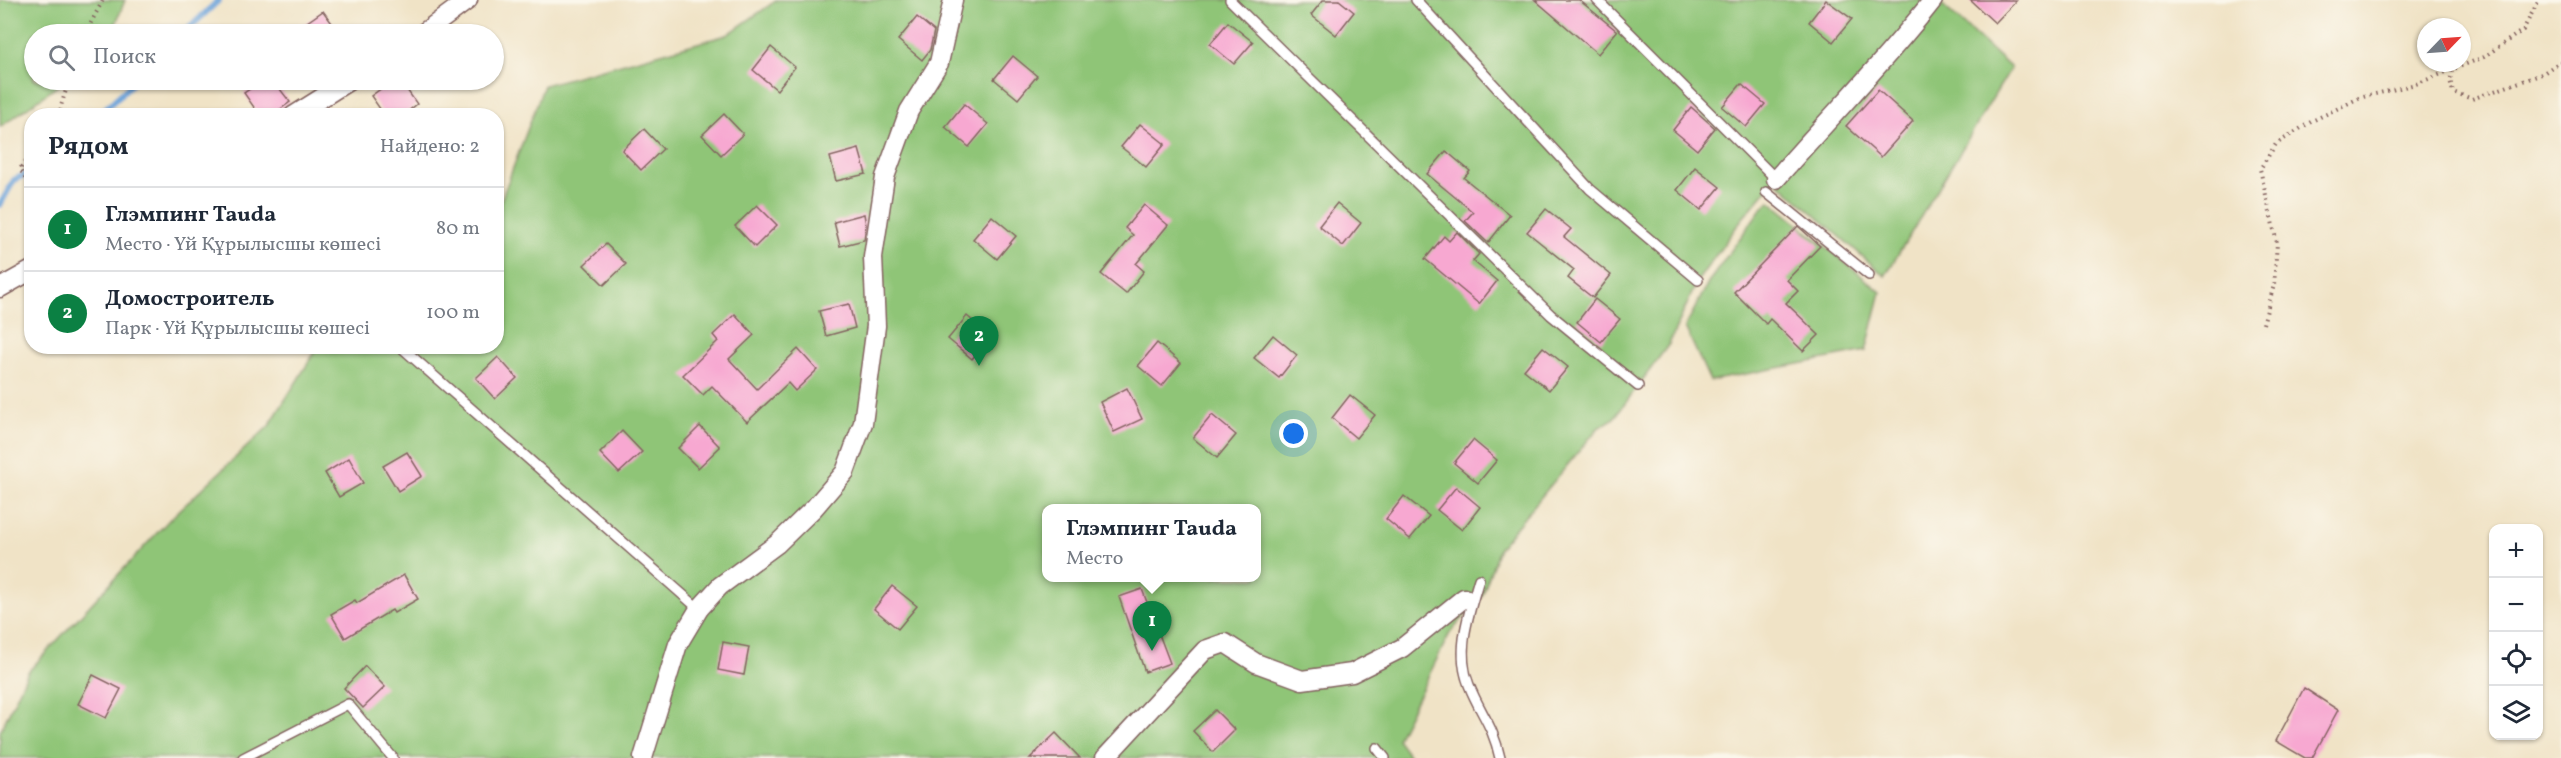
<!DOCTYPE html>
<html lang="ru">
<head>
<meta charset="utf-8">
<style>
  :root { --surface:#fff; --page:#f2f2f3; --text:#1f2937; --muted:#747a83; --line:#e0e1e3; --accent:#0b8043 }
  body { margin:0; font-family:Vollkorn,serif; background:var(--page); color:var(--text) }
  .controls { position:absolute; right:18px; bottom:18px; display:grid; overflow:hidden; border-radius:12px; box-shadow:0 2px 4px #0004 }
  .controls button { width:54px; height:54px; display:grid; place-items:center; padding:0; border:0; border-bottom:2px solid var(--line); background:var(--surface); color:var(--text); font:30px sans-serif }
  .compass { position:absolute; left:2417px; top:18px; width:54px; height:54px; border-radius:50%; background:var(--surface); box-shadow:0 2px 4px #0004; rotate:65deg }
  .you { position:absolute; left:1294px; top:434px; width:21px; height:21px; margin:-15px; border:4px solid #fff; border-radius:50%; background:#1a73e8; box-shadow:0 0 0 9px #1a73e833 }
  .badge { display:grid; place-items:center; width:39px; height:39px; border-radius:50%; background:var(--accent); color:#fff; font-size:20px; font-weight:700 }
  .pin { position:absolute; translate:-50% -50px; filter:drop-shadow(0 2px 3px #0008) }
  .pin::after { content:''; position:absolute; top:32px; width:21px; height:18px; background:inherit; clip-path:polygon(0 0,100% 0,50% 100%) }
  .popup { position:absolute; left:1042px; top:504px; width:219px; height:78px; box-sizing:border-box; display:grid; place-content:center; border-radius:12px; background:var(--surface); filter:drop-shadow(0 2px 4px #0005); font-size:20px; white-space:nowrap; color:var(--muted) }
  .popup b { font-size:22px; color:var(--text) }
  .popup::after { content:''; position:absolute; left:50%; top:100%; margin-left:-12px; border:12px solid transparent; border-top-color:var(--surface) }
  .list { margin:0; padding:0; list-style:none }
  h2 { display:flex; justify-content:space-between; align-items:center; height:78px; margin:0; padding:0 24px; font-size:26px }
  h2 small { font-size:20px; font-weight:400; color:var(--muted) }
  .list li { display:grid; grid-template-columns:39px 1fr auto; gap:18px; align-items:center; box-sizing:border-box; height:84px; padding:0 24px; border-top:2px solid var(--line) }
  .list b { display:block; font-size:22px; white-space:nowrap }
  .list p { margin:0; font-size:20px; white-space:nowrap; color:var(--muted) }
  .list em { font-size:20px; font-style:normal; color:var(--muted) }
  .icon { flex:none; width:33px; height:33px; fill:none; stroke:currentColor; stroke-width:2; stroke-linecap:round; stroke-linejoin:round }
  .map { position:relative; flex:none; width:2561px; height:758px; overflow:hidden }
  .search { position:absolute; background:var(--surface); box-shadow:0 2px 4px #0004; left:24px; top:24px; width:480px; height:66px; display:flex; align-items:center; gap:15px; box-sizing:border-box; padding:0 21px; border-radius:33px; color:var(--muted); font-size:22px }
  .panel { position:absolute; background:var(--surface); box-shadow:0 2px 4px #0004; left:24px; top:108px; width:480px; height:246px; border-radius:24px }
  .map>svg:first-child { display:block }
  .green { fill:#8fc577; stroke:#6c7251; stroke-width:1.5; fill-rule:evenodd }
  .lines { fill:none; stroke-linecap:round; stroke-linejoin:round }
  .stream { stroke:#6aa2d9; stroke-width:6 }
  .building { fill:#f7a8d1 }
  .service-casing { stroke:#846461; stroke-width:12 }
  .minor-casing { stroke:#846461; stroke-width:21 }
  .path { stroke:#846461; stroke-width:4; stroke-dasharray:1.5 4.5; stroke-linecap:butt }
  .service { stroke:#fff; stroke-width:9 }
  .minor { stroke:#fff; stroke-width:18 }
</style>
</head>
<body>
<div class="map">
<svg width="2561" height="758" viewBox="0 0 2561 758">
  <rect width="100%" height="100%" fill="#fbf7ec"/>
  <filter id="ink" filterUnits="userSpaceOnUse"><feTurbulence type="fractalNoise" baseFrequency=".0167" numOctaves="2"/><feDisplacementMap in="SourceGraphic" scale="12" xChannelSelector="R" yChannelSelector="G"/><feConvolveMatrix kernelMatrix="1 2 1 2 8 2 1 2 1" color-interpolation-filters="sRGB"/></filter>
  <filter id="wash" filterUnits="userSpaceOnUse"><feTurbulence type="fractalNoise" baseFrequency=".008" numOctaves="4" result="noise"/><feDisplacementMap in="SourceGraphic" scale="24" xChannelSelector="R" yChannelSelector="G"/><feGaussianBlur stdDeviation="1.35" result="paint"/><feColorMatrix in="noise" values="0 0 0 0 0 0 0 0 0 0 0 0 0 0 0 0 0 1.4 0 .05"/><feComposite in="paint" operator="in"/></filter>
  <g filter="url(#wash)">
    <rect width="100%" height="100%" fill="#f0e3c6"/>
    <!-- green -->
    <g class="green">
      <path d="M0,0H125L112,34H34V80H66L0,127Z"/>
      <path d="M777,0H1937L2011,68L1885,276L1775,180L1742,219L1698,280L1669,344L1618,413L1613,419L1598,428L1499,548L1482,596L1450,633L1397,739L1411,758H0V732L28,672L169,520L269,426L318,347L496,346L497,211L544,85L727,35ZM1047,508H1257V578H1047Z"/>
      <path d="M1770,201L1881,292L1866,351L1710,381L1685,327L1710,280L1760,210Z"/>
    </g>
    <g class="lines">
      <!-- stream -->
      <g class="stream">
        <path d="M183,34L219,0"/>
        <path d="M102,116L105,109L136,80"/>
        <path d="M0,205L14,180L32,171"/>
      </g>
    </g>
    <g id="blocks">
      <!-- building -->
      <g class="building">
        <path d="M1323,0H1339L1354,12L1336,35L1311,15Z"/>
        <path d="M1535,0H1579L1617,31L1598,54Z"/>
        <path d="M1826,0L1852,19L1833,42L1809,22Z"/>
        <path d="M1970,0H2017L1995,23Z"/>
        <path d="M323,11L340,34H290Z"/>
        <path d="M917,17L934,31L930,50L922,60L898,40Z"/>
        <path d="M1228,22L1253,42L1234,64L1210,44Z"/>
        <path d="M771,47L795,67L777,90L753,70Z"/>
        <path d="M1013,56L1037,76L1018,99L994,79Z"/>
        <path d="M263,80H273L290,102L271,116H260L244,93Z"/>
        <path d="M393,80H400L417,104L402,116H385L371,96Z"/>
        <path d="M1741,84L1765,104L1746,127L1722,107Z"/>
        <path d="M1878,90L1913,121L1881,157L1846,126Z"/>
        <path d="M964,104L988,124L969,147L945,127Z"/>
        <path d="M1691,107L1715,128L1697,150L1673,130Z"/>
        <path d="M724,114L743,134L721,155L702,135Z"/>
        <path d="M1140,124L1165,144L1146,167L1121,147Z"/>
        <path d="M644,129L663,149L641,170L622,150Z"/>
        <path d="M859,149L866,174L836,181L830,157Z"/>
        <path d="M1446,151L1470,171L1464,178L1510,215L1488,243L1465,221L1473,212L1427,174Z"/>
        <path d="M1695,167L1720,187L1701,210L1677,190Z"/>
        <path d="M1337,203L1361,223L1343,246L1319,226Z"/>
        <path d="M757,205L777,225L755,247L735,226Z"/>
        <path d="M1144,205L1168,225L1136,264L1144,271L1126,294L1101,274L1133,235L1125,228Z"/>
        <path d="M1546,209L1571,229L1564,237L1611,275L1593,298L1568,278L1574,270L1527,232Z"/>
        <path d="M864,214L866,225L864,240L840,246L834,222Z"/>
        <path d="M992,216L1016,236L997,259L973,239Z"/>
        <path d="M1798,226L1820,246L1787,280L1798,291L1786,303L1819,335L1803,351L1770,319L1766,324L1734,292Z"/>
        <path d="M1457,232L1479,254L1473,261L1497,281L1479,304L1425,259L1444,236L1449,241Z"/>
        <path d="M606,244L626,264L604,285L584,265Z"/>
        <path d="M1595,299L1620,319L1601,342L1577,322Z"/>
        <path d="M849,304L855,328L826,336L819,311Z"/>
        <path d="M735,314L754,335L729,359L757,389L798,349L817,370L795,391L788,383L747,422L712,386L703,395L683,375L718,341L713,335Z"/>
        <path d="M967,316L991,336L972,359L948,339Z"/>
        <path d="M1273,335L1297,355L1279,378L1254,358Z"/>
        <path d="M1157,343L1181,363L1162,386L1138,366Z"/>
        <path d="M1543,347L1568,367L1549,390L1524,370Z"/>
        <path d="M498,357L517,378L495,399L476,378Z"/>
        <path d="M1127,388L1142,419L1114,432L1100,402Z"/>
        <path d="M1350,395L1375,415L1356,438L1332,418Z"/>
        <path d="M1212,415L1236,435L1217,458L1193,438Z"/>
        <path d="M700,426L720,447L698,468L678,448Z"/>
        <path d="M622,431L642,452L619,473L600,453Z"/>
        <path d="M1473,440L1497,460L1478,483L1454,463Z"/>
        <path d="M407,452L422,476L398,491L383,466Z"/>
        <path d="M349,458L363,483L339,497L325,473Z"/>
        <path d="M1456,487L1480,507L1462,530L1437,510Z"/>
        <path d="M1404,496L1429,516L1410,539L1386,519Z"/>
        <path d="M404,575L418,599L394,613L392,610L345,638L331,614L355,600L357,603Z"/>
        <path d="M892,586L917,606L898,629L874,609Z"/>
        <path d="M1142,589L1170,663L1145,672L1119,597Z"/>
        <path d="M723,642L749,647L744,675L718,670Z"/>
        <path d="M365,666L385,687L363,708L344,688Z"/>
        <path d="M93,675L121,689L106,718L78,704Z"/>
        <path d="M2304,688L2338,710L2312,758H2305L2276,741Z"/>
        <path d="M1215,710L1235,730L1213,752L1193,731Z"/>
        <path d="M1056,733L1080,758H1030Z"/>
      </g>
    </g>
  </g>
  <g filter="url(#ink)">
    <use href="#blocks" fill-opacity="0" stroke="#846461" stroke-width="1.5"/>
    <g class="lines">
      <!-- service casing -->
      <g class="service-casing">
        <g id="service">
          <path d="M1230,0L1551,315L1638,386"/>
          <path d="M1416,0L1590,189L1698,280"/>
          <path d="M1597,0L1776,179"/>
          <path d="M1766,192L1869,275"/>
          <path d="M400,346L699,609"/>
          <path d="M1479,579C1469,613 1455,651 1469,685C1480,713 1493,725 1500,758"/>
          <path d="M1377,748L1385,758"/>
          <path d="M243,758L348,704L393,758"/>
        </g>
      </g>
      <!-- minor casing -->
      <g class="minor-casing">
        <g id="minor">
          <path d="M422,34L468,0"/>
          <path d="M293,116L350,80"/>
          <path d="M1776,179C1828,119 1884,63 1933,0"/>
          <path d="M0,288L32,270"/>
          <path d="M643,758L678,644L699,609L720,586L777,544L814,508L845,472L863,423L876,326L873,257L885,177L909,111L939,63L953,0"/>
          <path d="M1105,758L1205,650L1225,643L1256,663L1302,680L1352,673L1402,648L1464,598"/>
        </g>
      </g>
      <!-- path -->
      <g class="path">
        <path d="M85,34L103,0"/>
        <path d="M2452,71L2450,80L2453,92L2472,99L2542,74L2561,61"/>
        <path d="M58,116L69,80"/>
        <path d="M32,152L20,169L32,190"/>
        <path d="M2263,324L2274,285L2277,243L2260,169L2276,144L2314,120L2359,98L2416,84L2484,57L2523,30L2539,0"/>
      </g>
      <!-- service -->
      <use href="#service" class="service"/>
      <!-- minor -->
      <use href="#minor" class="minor"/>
    </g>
  </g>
</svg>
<div class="controls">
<button>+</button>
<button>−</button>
<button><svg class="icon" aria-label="locate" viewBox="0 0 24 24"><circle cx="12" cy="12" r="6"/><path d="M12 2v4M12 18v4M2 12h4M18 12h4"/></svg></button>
<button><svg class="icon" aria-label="layers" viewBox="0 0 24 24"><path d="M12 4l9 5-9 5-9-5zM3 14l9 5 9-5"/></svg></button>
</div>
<svg class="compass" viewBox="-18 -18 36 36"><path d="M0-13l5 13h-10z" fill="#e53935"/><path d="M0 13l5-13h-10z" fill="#747a83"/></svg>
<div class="you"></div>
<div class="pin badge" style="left:1152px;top:651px">1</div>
<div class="popup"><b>Глэмпинг Tauda</b>Место</div>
<div class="pin badge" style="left:979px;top:366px">2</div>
<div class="search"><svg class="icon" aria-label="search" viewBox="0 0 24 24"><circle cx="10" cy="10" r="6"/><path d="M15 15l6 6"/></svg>Поиск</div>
<section class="panel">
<h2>Рядом<small>Найдено: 2</small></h2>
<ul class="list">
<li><span class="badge">1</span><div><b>Глэмпинг Tauda</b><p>Место · Үй Құрылысшы көшесі</p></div><em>80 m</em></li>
<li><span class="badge">2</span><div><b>Домостроитель</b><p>Парк · Үй Құрылысшы көшесі</p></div><em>100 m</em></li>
</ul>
</section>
</div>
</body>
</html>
